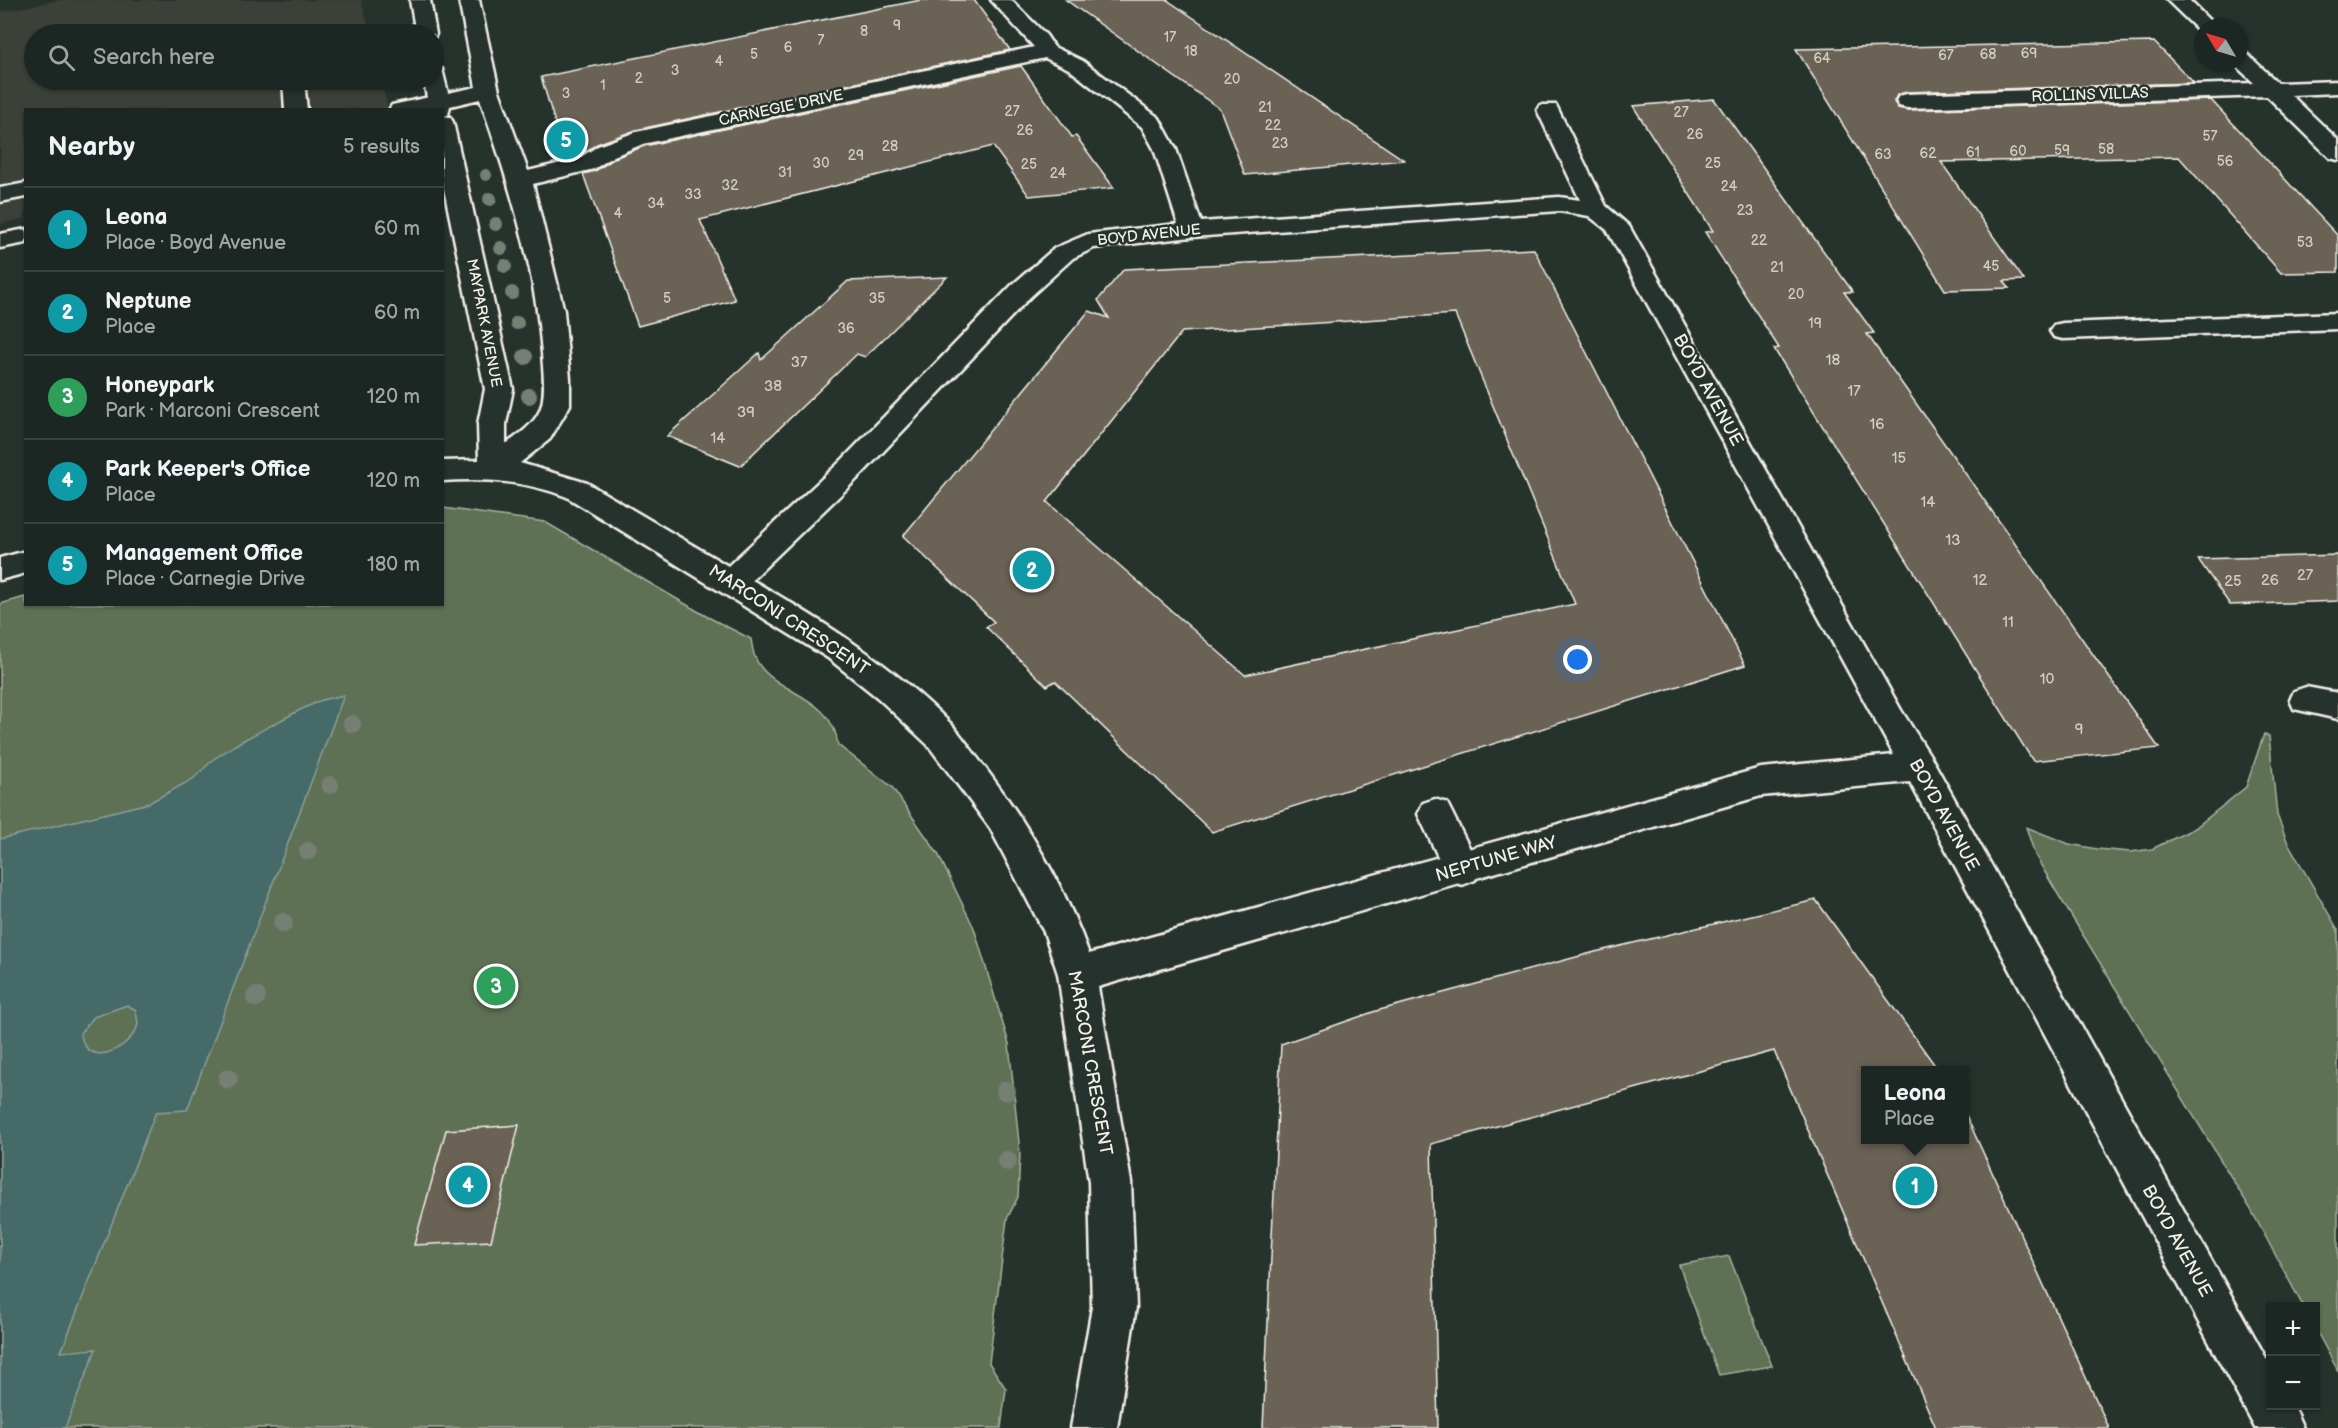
<!DOCTYPE html>
<html lang="en">
<head>
<meta charset="utf-8">
<style>
  :root { --surface:#1c2622; --page:#29322f; --text:#f1f3f6; --muted:#a0a5a5; --line:#3a4340; --accent:#b45309 }
  body { margin:0; font-family:"Balsamiq Sans",sans-serif; background:var(--page); color:var(--text) }
  .controls { position:absolute; right:18px; bottom:18px; display:grid; overflow:hidden; border-radius:0px; box-shadow:0 2px 4px #0004 }
  .controls button { width:54px; height:54px; display:grid; place-items:center; padding:0; border:0; border-bottom:2px solid var(--line); background:var(--surface); color:var(--text); font:30px sans-serif }
  .compass { position:absolute; left:2194px; top:18px; width:54px; height:54px; border-radius:50%; background:var(--surface); box-shadow:0 2px 4px #0004; rotate:308deg }
  .you { position:absolute; left:1578px; top:660px; width:21px; height:21px; margin:-15px; border:4px solid #fff; border-radius:50%; background:#1a73e8; box-shadow:0 0 0 9px #1a73e833 }
  .badge { display:grid; place-items:center; width:39px; height:39px; border-radius:50%; background:var(--accent); color:#fff; font-size:20px; font-weight:700 }
  .pin { position:absolute; translate:-50% -50%; border:3px solid #fff; box-shadow:0 2px 6px #0006 }
  .popup { position:absolute; left:1861px; top:1066px; width:108px; height:78px; box-sizing:border-box; display:grid; place-content:center; border-radius:0px; background:var(--surface); filter:drop-shadow(0 2px 4px #0005); font-size:20px; white-space:nowrap; color:var(--muted) }
  .popup b { font-size:22px; color:var(--text) }
  .popup::after { content:''; position:absolute; left:50%; top:100%; margin-left:-12px; border:12px solid transparent; border-top-color:var(--surface) }
  .list { margin:0; padding:0; list-style:none }
  h2 { display:flex; justify-content:space-between; align-items:center; height:78px; margin:0; padding:0 24px; font-size:26px }
  h2 small { font-size:20px; font-weight:400; color:var(--muted) }
  .list li { display:grid; grid-template-columns:39px 1fr auto; gap:18px; align-items:center; box-sizing:border-box; height:84px; padding:0 24px; border-top:2px solid var(--line) }
  .list b { display:block; font-size:22px; white-space:nowrap }
  .list p { margin:0; font-size:20px; white-space:nowrap; color:var(--muted) }
  .list em { font-size:20px; font-style:normal; color:var(--muted) }
  .icon { flex:none; width:33px; height:33px; fill:none; stroke:currentColor; stroke-width:2; stroke-linecap:round; stroke-linejoin:round }
  .map { position:relative; flex:none; width:2338px; height:1428px; overflow:hidden }
  .search { position:absolute; background:var(--surface); box-shadow:0 2px 4px #0004; left:24px; top:24px; width:420px; height:66px; display:flex; align-items:center; gap:15px; box-sizing:border-box; padding:0 21px; border-radius:33px; color:var(--muted); font-size:22px }
  .panel { position:absolute; background:var(--surface); box-shadow:0 2px 4px #0004; left:24px; top:108px; width:420px; height:498px; border-radius:0px }
  .map>svg:first-child { display:block }
  .built { fill:#3b4139 }
  .green { fill:#5f7154; stroke:#aab19e; stroke-width:1.5 }
  .water { fill:#456a68; stroke:#8ba09b; stroke-width:1.5; fill-rule:evenodd }
  .building { fill:#6b6254; stroke:#f4f1e8; stroke-width:1.5; fill-rule:evenodd }
  .lines { fill:none; stroke-linecap:round; stroke-linejoin:round }
  .lane-casing { stroke:#f4f1e8; stroke-width:5 }
  .street-casing { stroke:#f4f1e8; stroke-width:5 }
  .lane { fill:#26332d; fill-rule:evenodd }
  .street { fill:#26332d; fill-rule:evenodd }
  .tree { fill:#767f73 }
  .labels { text-anchor:middle; dominant-baseline:central; stroke-width:5; stroke-linejoin:round; paint-order:stroke }
  .far-number-label { font-size:14px; fill:#d2cdc3 }
  .far-street-label { font-size:15px; fill:#f4f1e8; stroke:#26332d }
  .number-label { font-size:15px; fill:#d2cdc3 }
  .street-label { font-size:18px; fill:#f4f1e8; stroke:#26332d }
</style>
</head>
<body>
<div class="map">
<svg width="2338" height="1428" viewBox="0 0 2338 1428">
  <rect width="100%" height="100%" fill="#26332d"/>
  <filter id="ink" filterUnits="userSpaceOnUse"><feTurbulence type="fractalNoise" baseFrequency=".0167" numOctaves="2"/><feDisplacementMap in="SourceGraphic" scale="12" xChannelSelector="R" yChannelSelector="G"/><feConvolveMatrix kernelMatrix="1 2 1 2 8 2 1 2 1" color-interpolation-filters="sRGB"/></filter>
  <g filter="url(#ink)">
    <!-- built -->
    <path class="built" d="M60,0H361L371,34H34V80H381L388,109L26,110L25,218L0,224V12Z"/>
    <!-- green -->
    <g class="green">
      <path d="M443,508L545,522L706,616L751,639C752,645 753,652 755,657C770,694 833,693 838,745L892,787L938,854L974,928L1009,1044L1020,1153L1018,1197L1007,1219L989,1363L1006,1389L1001,1428H0V604L25,597L26,604H442Z"/>
      <path d="M2264,734L2269,736L2277,815L2287,841L2338,930V1371L2316,1330V1306H2303L2250,1208L2056,891L2035,855L2026,827L2069,844L2097,849L2131,852L2152,849L2195,828L2246,787Z"/>
      <path d="M1729,1256L1772,1366L1719,1375L1679,1265Z"/>
    </g>
    <!-- water -->
    <path class="water" d="M344,695L187,1110L156,1112L61,1352L96,1349L65,1428H0V839L149,803L193,779L215,758L240,742L300,710L322,700ZM127,1005L136,1010C136,1014 138,1021 138,1024C134,1043 99,1066 85,1046C82,1043 82,1037 80,1033L94,1017Z"/>
    <!-- building -->
    <g class="building">
      <path d="M921,0H974L1010,50L636,130L597,144L577,157L573,144L562,146L541,77Z"/>
      <path d="M1066,0H1167L1404,160L1245,175L1220,109Z"/>
      <path d="M2154,42L2194,83L1907,92L1897,95L1894,102L1898,108L1907,110L2211,100L2338,236V272L2281,273L2179,157L1941,162L2024,280L2004,281L2009,288L1945,290L1796,49Z"/>
      <path d="M1021,66L1072,137L1076,136L1114,188L1029,196L993,146L700,220L735,300L638,326L583,174L595,171L615,158L644,146Z"/>
      <path d="M1714,99L1853,292H1844L1874,333L1867,334L2159,748L2033,761L1774,349L1779,348L1705,232L1713,231L1633,106Z"/>
      <path d="M1534,249L1745,665L1212,832L1055,681L1047,686L986,627L994,622L903,536L1089,311L1109,318L1098,300L1124,269ZM1455,314L1575,604L1245,675L1047,502L1182,332Z"/>
      <path d="M947,277L865,357L857,354L740,466L667,436L759,353L761,360L848,281Z"/>
      <path d="M2338,555V601L2230,605L2198,559Z"/>
      <path d="M1816,900L1939,1071H1866V1140H1965V1113L2109,1428H1936L1774,1051L1431,1144L1438,1428H1263L1281,1044L1376,1011L1595,952Z"/>
      <path d="M519,1125L491,1241L414,1245L446,1130Z"/>
    </g>
    <g class="lines">
      <!-- lane casing -->
      <g class="lane-casing">
        <g id="lane">
          <path d="M283,80H304L307,110H285Z"/>
          <path d="M439,95L447,97L450,102L447,107L434,110H389L392,105Z"/>
          <path d="M26,183V197L0,202V188Z"/>
          <path d="M1435,799L1447,803L1480,869L1475,880L1462,885L1449,880L1418,814L1423,803Z"/>
        </g>
      </g>
      <!-- street casing -->
      <g class="street-casing">
        <g id="street">
          <path d="M410,0H430L436,34L434,38V34H416Z"/>
          <path d="M459,0H479L499,91L528,171L578,159L598,146L636,132L1034,47L991,0H1011L1046,35L1054,47L1083,61L1159,118L1176,149L1201,222L1559,197L1580,200L1537,110L1540,105H1556L1606,206L1629,226L1901,710L1931,757L2270,1365V1406H2293L2303,1428H2255L1910,782L1761,796L1098,987L1131,1182L1136,1307L1117,1428H1071L1092,1307L1089,1182L1058,974L1044,932L990,828L928,745L878,698L828,658L567,497C526,481 486,478 442,481V461L479,460L478,424L485,389L442,179V110H429L424,80H434V68L442,69L448,93L476,87ZM1045,58L1069,69L1142,127L1154,149L1178,224L1088,234L1055,248L1012,285L841,461L728,566L587,483L520,463L550,439L570,405V379L564,311L533,184L594,169L614,156L643,144ZM480,99C509,182 535,266 542,353C543,369 546,388 542,404C538,422 520,434 506,444V424L513,389L453,122L450,117L443,116L448,115L450,106ZM1559,211L1589,216L1607,230L1894,755L1761,768L1089,954C1064,884 1024,818 979,760C970,748 961,735 951,724C893,665 823,621 752,580L861,475L1030,297L1073,258L1094,248L1192,237Z"/>
          <path d="M2167,0H2189L2216,27H2203V32L2199,31Z"/>
          <path d="M2239,51L2246,53L2278,83L2338,81V93L2291,95L2338,140V160L2330,158L2267,96L1907,108L1899,106L1896,101L1899,96L1907,94L2254,83L2233,63H2239Z"/>
          <path d="M26,229V243L0,248V234Z"/>
          <path d="M2338,313V329L2063,339L2054,337L2050,331L2054,325L2063,323Z"/>
          <path d="M26,551V573L0,580V558Z"/>
          <path d="M2306,687L2338,693V719L2294,709L2290,700L2294,691Z"/>
        </g>
      </g>
      <!-- lane -->
      <use href="#lane" class="lane"/>
      <!-- street -->
      <use href="#street" class="street"/>
    </g>
    <!-- trees -->
    <g class="tree">
      <circle cx="486" cy="175" r="6"/>
      <circle cx="490" cy="199" r="7"/>
      <circle cx="496" cy="224" r="7"/>
      <circle cx="501" cy="248" r="7"/>
      <circle cx="505" cy="266" r="7"/>
      <circle cx="512" cy="293" r="7"/>
      <circle cx="517" cy="323" r="7"/>
      <circle cx="525" cy="357" r="8"/>
      <circle cx="529" cy="396" r="8"/>
      <circle cx="352" cy="724" r="9"/>
      <circle cx="330" cy="785" r="9"/>
      <circle cx="308" cy="851" r="9"/>
      <circle cx="283" cy="923" r="10"/>
      <circle cx="256" cy="997" r="10"/>
      <circle cx="228" cy="1079" r="10"/>
      <circle cx="1006" cy="1091" r="10"/>
      <circle cx="1007" cy="1161" r="10"/>
    </g>
  </g>
  <g class="labels">
    <!-- far-number labels -->
    <g class="far-number-label">
      <text x="897" y="25">9</text>
      <text x="864" y="31">8</text>
      <text x="1170" y="37">17</text>
      <text x="821" y="40">7</text>
      <text x="788" y="47">6</text>
      <text x="1191" y="51">18</text>
      <text x="2029" y="53">69</text>
      <text x="754" y="54">5</text>
      <text x="1988" y="54">68</text>
      <text x="1946" y="55">67</text>
      <text x="1822" y="58">64</text>
      <text x="719" y="61">4</text>
      <text x="675" y="70">3</text>
      <text x="639" y="78">2</text>
      <text x="1232" y="79">20</text>
      <text x="603" y="85">1</text>
      <text x="566" y="93">3</text>
      <text x="1265" y="107">21</text>
      <text x="1012" y="111">27</text>
      <text x="1681" y="112">27</text>
      <text x="1273" y="125">22</text>
      <text x="1025" y="130">26</text>
      <text x="1695" y="134">26</text>
      <text x="2210" y="136">57</text>
      <text x="1280" y="143">23</text>
      <text x="890" y="146">28</text>
      <text x="2106" y="149">58</text>
      <text x="2062" y="150">59</text>
      <text x="2018" y="151">60</text>
      <text x="1973" y="152">61</text>
      <text x="1928" y="153">62</text>
      <text x="1883" y="154">63</text>
      <text x="856" y="155">29</text>
      <text x="2225" y="161">56</text>
      <text x="821" y="163">30</text>
      <text x="1713" y="163">25</text>
      <text x="1029" y="164">25</text>
      <text x="785" y="172">31</text>
      <text x="1058" y="173">24</text>
      <text x="730" y="185">32</text>
      <text x="1729" y="186">24</text>
      <text x="693" y="194">33</text>
      <text x="656" y="203">34</text>
      <text x="1745" y="210">23</text>
      <text x="618" y="213">4</text>
      <text x="1759" y="240">22</text>
      <text x="2305" y="242">53</text>
      <text x="1991" y="266">45</text>
      <text x="1777" y="267">21</text>
      <text x="1796" y="294">20</text>
      <text x="667" y="298">5</text>
      <text x="877" y="298">35</text>
      <text x="1815" y="323">19</text>
      <text x="846" y="328">36</text>
    </g>
    <!-- far-street labels -->
    <g class="far-street-label">
      <text transform="translate(2090 95) rotate(-2)">ROLLINS VILLAS</text>
      <text transform="translate(781 108) rotate(-12)">CARNEGIE DRIVE</text>
      <text transform="translate(1149 235) rotate(-6)">BOYD AVENUE</text>
      <text transform="translate(484 323) rotate(79)">MAYPARK AVENUE</text>
    </g>
    <!-- number labels -->
    <g class="number-label">
      <text x="1833" y="360">18</text>
      <text x="799" y="362">37</text>
      <text x="773" y="386">38</text>
      <text x="1854" y="391">17</text>
      <text x="746" y="412">39</text>
      <text x="1877" y="424">16</text>
      <text x="718" y="438">14</text>
      <text x="1899" y="458">15</text>
      <text x="1928" y="502">14</text>
      <text x="1953" y="540">13</text>
      <text x="2305" y="575">27</text>
      <text x="1980" y="580">12</text>
      <text x="2270" y="580">26</text>
      <text x="2233" y="581">25</text>
      <text x="2008" y="622">11</text>
      <text x="2047" y="679">10</text>
      <text x="2079" y="729">9</text>
    </g>
    <!-- street labels -->
    <g class="street-label">
      <text transform="translate(1708 390) rotate(61)">BOYD AVENUE</text>
      <text transform="translate(789 620) rotate(33)">MARCONI CRESCENT</text>
      <text transform="translate(1944 815) rotate(61)">BOYD AVENUE</text>
      <text transform="translate(1496 859) rotate(-16)">NEPTUNE WAY</text>
      <text transform="translate(1090 1063) rotate(80)">MARCONI CRESCENT</text>
      <text transform="translate(2177 1241) rotate(61)">BOYD AVENUE</text>
    </g>
  </g>
</svg>
<div class="controls">
<button>+</button>
<button>−</button>
</div>
<svg class="compass" viewBox="-18 -18 36 36"><path d="M0-13l5 13h-10z" fill="#e53935"/><path d="M0 13l5-13h-10z" fill="#a0a5a5"/></svg>
<div class="you"></div>
<div class="pin badge" style="left:1915px;top:1186px;background:#0f9aa8">1</div>
<div class="popup"><b>Leona</b>Place</div>
<div class="pin badge" style="left:1032px;top:570px;background:#0f9aa8">2</div>
<div class="pin badge" style="left:496px;top:986px;background:#2e9e5b">3</div>
<div class="pin badge" style="left:468px;top:1185px;background:#0f9aa8">4</div>
<div class="pin badge" style="left:566px;top:140px;background:#0f9aa8">5</div>
<div class="search"><svg class="icon" aria-label="search" viewBox="0 0 24 24"><circle cx="10" cy="10" r="6"/><path d="M15 15l6 6"/></svg>Search here</div>
<section class="panel">
<h2>Nearby<small>5 results</small></h2>
<ul class="list">
<li><span class="badge" style="background:#0f9aa8">1</span><div><b>Leona</b><p>Place · Boyd Avenue</p></div><em>60 m</em></li>
<li><span class="badge" style="background:#0f9aa8">2</span><div><b>Neptune</b><p>Place</p></div><em>60 m</em></li>
<li><span class="badge" style="background:#2e9e5b">3</span><div><b>Honeypark</b><p>Park · Marconi Crescent</p></div><em>120 m</em></li>
<li><span class="badge" style="background:#0f9aa8">4</span><div><b>Park Keeper's Office</b><p>Place</p></div><em>120 m</em></li>
<li><span class="badge" style="background:#0f9aa8">5</span><div><b>Management Office</b><p>Place · Carnegie Drive</p></div><em>180 m</em></li>
</ul>
</section>
</div>
</body>
</html>
